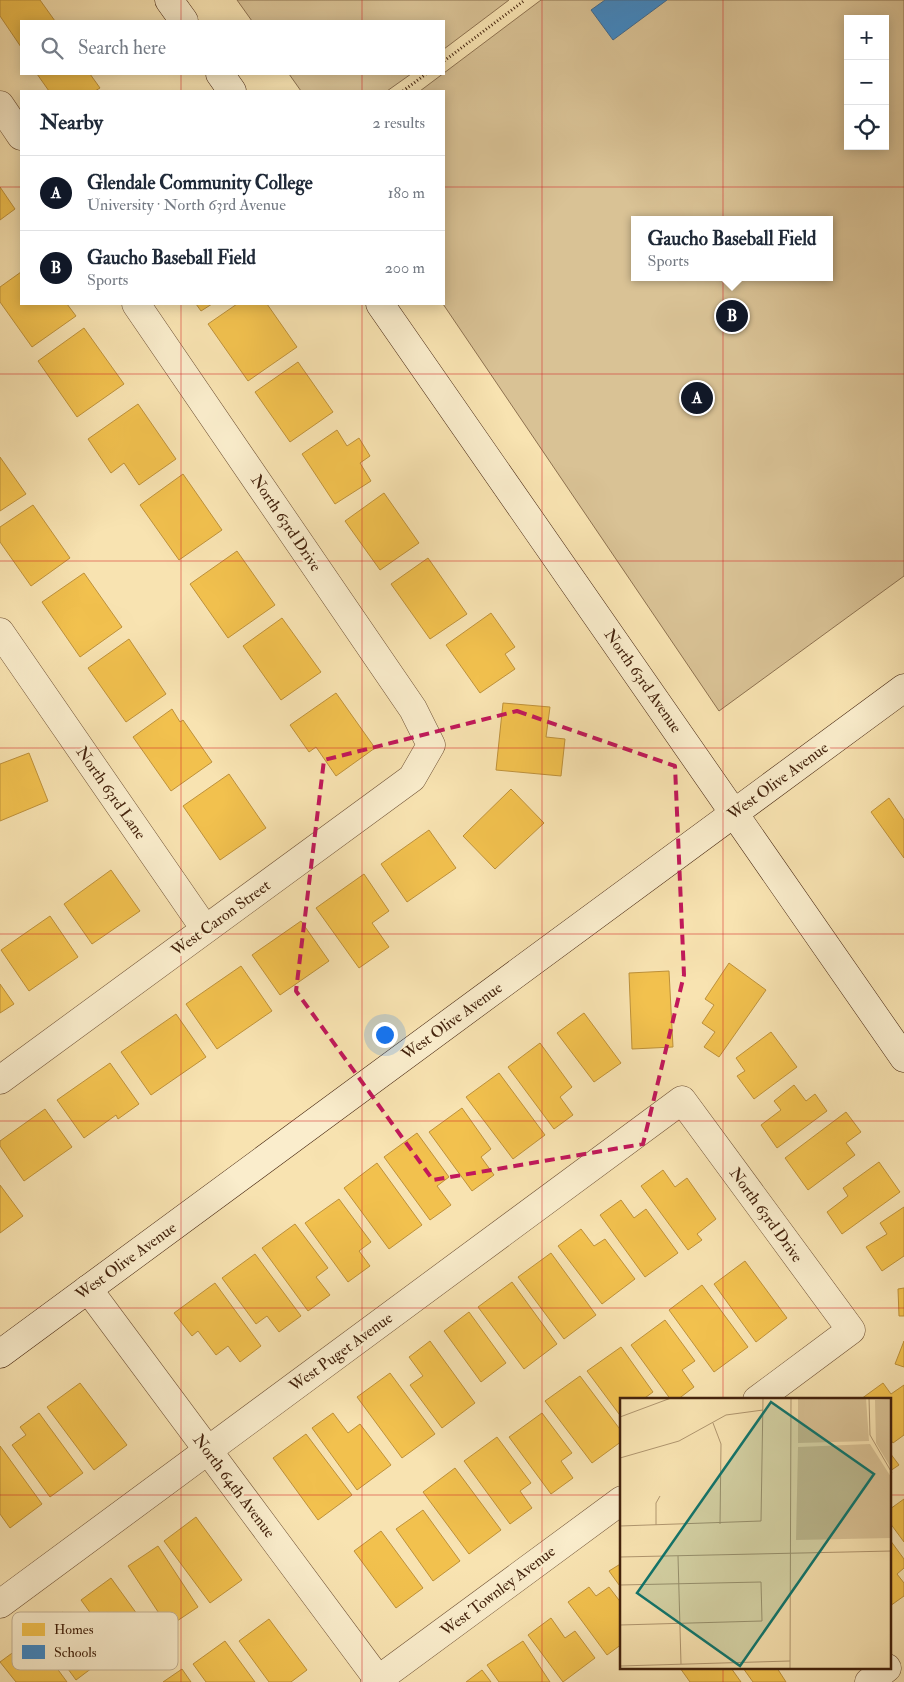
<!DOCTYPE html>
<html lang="en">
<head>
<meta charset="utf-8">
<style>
  :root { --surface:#fff; --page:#f2f2f3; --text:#1f2937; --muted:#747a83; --line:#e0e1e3; --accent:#111827 }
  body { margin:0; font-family:"IM FELL Double Pica",serif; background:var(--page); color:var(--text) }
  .controls { position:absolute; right:15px; top:15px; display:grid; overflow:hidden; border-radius:0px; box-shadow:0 2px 12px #0003 }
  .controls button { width:45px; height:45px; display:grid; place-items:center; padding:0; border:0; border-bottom:1px solid var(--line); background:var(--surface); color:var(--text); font:25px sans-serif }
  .you { position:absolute; left:384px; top:1034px; width:18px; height:18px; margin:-12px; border:4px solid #fff; border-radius:50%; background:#1a73e8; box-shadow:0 0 0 8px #1a73e833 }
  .badge { display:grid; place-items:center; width:32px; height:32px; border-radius:50%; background:var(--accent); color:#fff; font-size:16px; font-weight:700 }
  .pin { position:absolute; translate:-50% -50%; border:2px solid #fff; box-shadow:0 1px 5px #0006 }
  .popup { position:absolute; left:631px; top:216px; width:202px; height:65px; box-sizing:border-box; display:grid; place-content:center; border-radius:0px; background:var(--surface); filter:drop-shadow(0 1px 4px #0005); font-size:16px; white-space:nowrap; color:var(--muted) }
  .popup b { font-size:19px; color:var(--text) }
  .popup::after { content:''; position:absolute; left:50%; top:100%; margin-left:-10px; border:10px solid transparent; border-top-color:var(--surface) }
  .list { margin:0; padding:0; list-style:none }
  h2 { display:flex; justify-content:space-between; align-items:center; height:65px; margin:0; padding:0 20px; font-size:21px }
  h2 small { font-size:16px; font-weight:400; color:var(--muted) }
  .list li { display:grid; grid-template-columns:32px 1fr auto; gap:15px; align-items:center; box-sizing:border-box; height:75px; padding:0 20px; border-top:1px solid var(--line) }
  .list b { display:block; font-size:19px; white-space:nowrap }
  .list p { margin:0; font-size:16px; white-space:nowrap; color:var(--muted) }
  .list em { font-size:16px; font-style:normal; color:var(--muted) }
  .icon { flex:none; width:28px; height:28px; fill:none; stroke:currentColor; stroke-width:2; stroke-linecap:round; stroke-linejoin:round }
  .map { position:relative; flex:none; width:904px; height:1682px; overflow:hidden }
  .search { position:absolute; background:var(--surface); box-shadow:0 2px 12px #0003; left:20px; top:20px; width:425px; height:55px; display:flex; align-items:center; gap:12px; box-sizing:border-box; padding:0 18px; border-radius:0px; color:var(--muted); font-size:19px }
  .panel { position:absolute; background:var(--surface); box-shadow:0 2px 12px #0003; left:20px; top:90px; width:425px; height:215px; border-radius:0px }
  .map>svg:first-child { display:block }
  .green { fill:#d9c295; stroke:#8e7250; fill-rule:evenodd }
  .homes { fill:#f2c14e; stroke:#be913a }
  .schools { fill:#3f88c5; stroke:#40698e }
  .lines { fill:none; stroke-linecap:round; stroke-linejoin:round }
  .street-casing { stroke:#705235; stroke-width:29 }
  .secondary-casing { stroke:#43220c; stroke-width:29 }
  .path { stroke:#43220c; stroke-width:3; stroke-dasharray:1 2.5; stroke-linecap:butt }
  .street { stroke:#faedcc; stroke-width:28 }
  .secondary { stroke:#faedcc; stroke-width:28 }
  .marked { fill:none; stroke:#c2185b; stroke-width:4; stroke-dasharray:10 6; stroke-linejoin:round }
  .grid { fill:none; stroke:#d62828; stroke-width:1; stroke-opacity:0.55 }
  .labels { text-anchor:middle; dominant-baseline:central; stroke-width:5; stroke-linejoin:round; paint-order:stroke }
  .street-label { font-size:16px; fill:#43220c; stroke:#faedcc }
  .inset-road { fill:none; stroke:#b0966f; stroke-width:1 }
  .view { fill:#0f766e; fill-opacity:0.15; stroke:#0f766e; stroke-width:2.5 }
  .inset-edge { fill:none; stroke:#43220c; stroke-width:2.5 }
  .key { fill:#faedcc; stroke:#c3b092; stroke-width:1 }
  .key-label { font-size:14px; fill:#43220c }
</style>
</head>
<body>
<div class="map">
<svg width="904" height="1682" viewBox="0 0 904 1682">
  <rect width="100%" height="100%" fill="#f8e3b1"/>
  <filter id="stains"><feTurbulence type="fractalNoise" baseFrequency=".004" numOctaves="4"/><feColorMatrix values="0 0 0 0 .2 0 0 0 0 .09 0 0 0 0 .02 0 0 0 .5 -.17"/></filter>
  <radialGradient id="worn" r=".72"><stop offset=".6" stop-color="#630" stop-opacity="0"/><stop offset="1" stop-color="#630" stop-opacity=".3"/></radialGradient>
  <!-- green -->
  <g class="green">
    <path d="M237,0H509L444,49V21H252Z"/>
    <path d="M541,0H904V576L719,711L443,304L444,91H420ZM848,19H885V146H848ZM634,220H830V277H634Z"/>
    <path d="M289,74H411L387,91H301Z"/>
  </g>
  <!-- homes -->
  <g class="homes">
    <path d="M0,0H40L55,21H21V47L0,16Z"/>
    <path d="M37,74H90L100,88L95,91H49Z"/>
    <path d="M0,187L15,209L0,220Z"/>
    <path d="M21,272V304H67L76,316L32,347L0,302V287Z"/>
    <path d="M196,304H212L201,311Z"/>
    <path d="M237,304H267L297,347L248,381L208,324Z"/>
    <path d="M84,328L124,384L77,417L38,361Z"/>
    <path d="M298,362L333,412L290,442L255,392Z"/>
    <path d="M138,404L176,459L139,485L124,463L111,473L88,439Z"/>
    <path d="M337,430L347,446L359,438L370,456L360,463L371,481L335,504L302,454Z"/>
    <path d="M0,457L26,494L0,511Z"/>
    <path d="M183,474L222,530L179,560L140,505Z"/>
    <path d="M384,493L419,543L380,570L345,521Z"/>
    <path d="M33,505L70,558L31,586L0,542V527Z"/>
    <path d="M237,551L275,605L228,638L190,584Z"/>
    <path d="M428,558L467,614L430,639L391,584Z"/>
    <path d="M84,573L122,627L80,657L42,602Z"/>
    <path d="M491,613L515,647L505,654L515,669L480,693L446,645Z"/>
    <path d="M282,618L321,672L281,700L243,646Z"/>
    <path d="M129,639L166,694L126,722L88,668Z"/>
    <path d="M336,693L375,748L336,776L316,747L309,752L290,725Z"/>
    <path d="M503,703L550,707L546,737L565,739L561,776L496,770Z"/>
    <path d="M172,709L180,722L183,720L212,762L171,791L133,737Z"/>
    <path d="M29,753L48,801L0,821V764Z"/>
    <path d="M229,774L266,828L220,860L183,806Z"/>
    <path d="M511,789L544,823L495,869L463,836Z"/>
    <path d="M889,798L904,820V858L871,812Z"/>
    <path d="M429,830L456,868L407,902L381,864Z"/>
    <path d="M111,870L140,911L92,944L64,904Z"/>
    <path d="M364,874L389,911L372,923L389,947L359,968L316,908Z"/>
    <path d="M50,916L78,957L29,991L1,950Z"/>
    <path d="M301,921L329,961L280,995L252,955Z"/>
    <path d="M729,963L766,990L719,1057L704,1047L715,1032L702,1023L714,1005L705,999Z"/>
    <path d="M241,966L272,1011L217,1049L186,1004Z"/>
    <path d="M669,971L673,1047L632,1049L629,973Z"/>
    <path d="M0,984L14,1004L0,1013Z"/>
    <path d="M584,1013L621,1063L594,1082L557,1033Z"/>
    <path d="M176,1014L206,1057L151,1095L121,1052Z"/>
    <path d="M771,1032L797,1067L754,1099L737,1076L745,1071L736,1058Z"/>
    <path d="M540,1043L572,1087L560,1097L573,1115L554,1129L508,1067Z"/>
    <path d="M110,1063L139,1104L118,1119L116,1115L84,1138L57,1100Z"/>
    <path d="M499,1073L545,1135L513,1159L466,1097Z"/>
    <path d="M794,1085L806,1101L815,1094L827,1111L777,1148L761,1125L781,1110L774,1101Z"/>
    <path d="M462,1108L491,1149L481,1157L494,1175L472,1191L429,1132Z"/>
    <path d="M45,1109L72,1147L24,1181L0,1146V1141Z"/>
    <path d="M846,1112L861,1132L846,1143L855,1155L808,1190L785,1158Z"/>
    <path d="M417,1133L449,1177L437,1186L451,1205L430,1220L384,1157Z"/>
    <path d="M879,1162L900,1192L842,1234L827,1212L848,1196L843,1188Z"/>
    <path d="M377,1163L422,1225L389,1249L344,1188Z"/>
    <path d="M663,1170L675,1187L687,1178L716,1219L697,1234L702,1240L688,1250L641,1186Z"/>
    <path d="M0,1185L23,1216L0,1233Z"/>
    <path d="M339,1199L371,1242L359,1251L370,1266L348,1282L305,1223Z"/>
    <path d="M621,1200L634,1218L646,1209L678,1253L645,1277L600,1215Z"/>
    <path d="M904,1207V1256L882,1271L866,1247L887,1234L880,1223Z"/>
    <path d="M295,1224L328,1268L316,1277L330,1295L308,1311L262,1248Z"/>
    <path d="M581,1229L594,1246L605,1239L635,1279L602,1304L558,1246Z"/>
    <path d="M551,1253L596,1315L564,1339L518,1277Z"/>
    <path d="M255,1254L301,1316L279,1332L267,1316L256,1324L222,1278Z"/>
    <path d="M745,1261L787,1318L756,1342L714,1284Z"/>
    <path d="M512,1282L557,1344L524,1369L478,1307Z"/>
    <path d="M215,1283L261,1346L240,1362L228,1346L216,1355L198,1331L192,1336L174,1313Z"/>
    <path d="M702,1285L748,1347L714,1372L669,1310Z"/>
    <path d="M904,1288V1316H899L898,1289Z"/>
    <path d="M469,1312L506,1363L481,1382L444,1331Z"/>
    <path d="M665,1320L695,1361L682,1370L694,1387L677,1400H671L631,1345Z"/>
    <path d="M430,1341L475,1403L442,1428L410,1385L423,1376L409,1357Z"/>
    <path d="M904,1341V1367L895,1364Z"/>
    <path d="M621,1347L653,1392L642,1400H622V1418L587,1371Z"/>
    <path d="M390,1373L435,1434L402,1458L357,1397Z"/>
    <path d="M580,1376L622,1432V1441L592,1463L545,1401Z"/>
    <path d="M80,1383L127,1445L94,1470L47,1407Z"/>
    <path d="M883,1383L891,1394L904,1385V1435L893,1443L890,1439V1400L861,1399Z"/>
    <path d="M39,1413L83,1473L50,1497L12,1445L26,1435L20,1427Z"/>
    <path d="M333,1413L348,1433L360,1424L391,1465L357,1490L312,1428Z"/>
    <path d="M542,1413L572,1453L561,1461L573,1478L551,1494L509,1437Z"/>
    <path d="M306,1434L352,1495L318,1520L273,1458Z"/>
    <path d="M497,1437L531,1483L520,1491L532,1508L510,1524L464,1461Z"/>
    <path d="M0,1446L42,1504L10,1528L0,1514Z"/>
    <path d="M890,1453L899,1465L890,1471Z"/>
    <path d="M455,1468L501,1530L469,1554L423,1492Z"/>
    <path d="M904,1499V1542L890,1523V1509Z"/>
    <path d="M423,1510L460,1561L433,1581L396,1529Z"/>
    <path d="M196,1517L242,1580L210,1603L164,1541Z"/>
    <path d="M381,1531L423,1588L396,1608L354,1551Z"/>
    <path d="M890,1540L904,1559V1568L897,1574L904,1583V1596L890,1606Z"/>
    <path d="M158,1546L198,1607L168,1627L128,1566Z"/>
    <path d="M622,1563V1589L609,1571Z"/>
    <path d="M111,1578L155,1639L142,1649L134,1636L116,1648L81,1600Z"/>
    <path d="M589,1587L596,1596L609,1587L622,1604V1644L607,1655L568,1602Z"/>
    <path d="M63,1612L79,1634L87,1628L108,1656L76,1680L39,1629Z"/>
    <path d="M551,1618L565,1638L575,1631L595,1658L563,1682L528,1635Z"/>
    <path d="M269,1619L307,1670L291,1682H269L239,1641Z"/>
    <path d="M34,1637L67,1682H16L0,1662Z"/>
    <path d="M225,1641L255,1682H206L193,1664Z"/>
    <path d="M523,1641L550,1682H499L487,1665Z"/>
    <path d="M680,1668H731L741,1682H690Z"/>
    <path d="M743,1668H777L786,1682H753Z"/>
    <path d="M182,1669L191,1682H163Z"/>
    <path d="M482,1670L491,1682H466Z"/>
  </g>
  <!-- schools -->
  <path class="schools" d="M605,0H667L613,40L591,10Z"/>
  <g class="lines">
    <!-- street casing -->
    <g class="street-casing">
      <g id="street">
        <path d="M0,105L21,136"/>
        <path d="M0,632L205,929"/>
        <path d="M0,1080L412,778L431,745L413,709L136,304"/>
        <path d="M88,1289L380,1682"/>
        <path d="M0,1604L682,1100L851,1330L757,1400"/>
        <path d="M375,1682L622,1500"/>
        <path d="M869,1682L887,1668"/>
      </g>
    </g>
    <!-- secondary casing -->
    <g class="secondary-casing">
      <g id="secondary">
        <path d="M169,0L184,21"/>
        <path d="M220,74L232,91"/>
        <path d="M380,304L904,1058"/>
        <path d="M0,1354L904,688"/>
      </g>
    </g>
    <!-- path -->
    <g class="path">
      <path d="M444,61L525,0"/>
      <path d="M403,91L426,74"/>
    </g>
    <!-- street -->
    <use href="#street" class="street"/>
    <!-- secondary -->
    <use href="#secondary" class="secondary"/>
  </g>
  <!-- marked area -->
  <path class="marked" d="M517,711L675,766L684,975L643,1144L433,1180L296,991L324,760Z"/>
  <!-- grid -->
  <path class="grid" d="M181,0V21M362,0V21M542,0V1682M723,0V1400M181,74V91M362,74V91M0,187H21M444,187H904M181,304V1682M362,304V1682M0,374H904M0,561H904M0,748H904M0,934H904M0,1121H904M0,1308H904M0,1495H622M890,1495H904M723,1668V1682"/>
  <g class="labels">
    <!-- street labels -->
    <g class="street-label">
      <text transform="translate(286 523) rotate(56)">North 63rd Drive</text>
      <text transform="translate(643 681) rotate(55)">North 63rd Avenue</text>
      <text transform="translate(778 781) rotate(-36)">West Olive Avenue</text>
      <text transform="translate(111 793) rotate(55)">North 63rd Lane</text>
      <text transform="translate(221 918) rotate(-36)">West Caron Street</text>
      <text transform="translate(452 1021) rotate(-36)">West Olive Avenue</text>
      <text transform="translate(766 1215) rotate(54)">North 63rd Drive</text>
      <text transform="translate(126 1261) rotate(-36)">West Olive Avenue</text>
      <text transform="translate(341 1352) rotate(-36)">West Puget Avenue</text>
      <text transform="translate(234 1486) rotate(53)">North 64th Avenue</text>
      <text transform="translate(498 1591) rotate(-37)">West Townley Avenue</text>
    </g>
  </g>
  <!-- overview -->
  <g transform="translate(620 1398)">
    <rect width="271" height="271" fill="#f8e3b1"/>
    <path d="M178,0H246L249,43L178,45ZM271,1V70L256,45L255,2ZM250,46L271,79V140L176,142L178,49Z" fill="#d9c295"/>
    <path class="inset-road" d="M249,0L250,37L272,75M0,19L51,0M93,25L101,46L100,126M0,60L59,43L106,17L143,12M36,127V105L40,98M0,128L141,123L143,0M58,158L61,266M0,159L272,153M0,187L141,184L142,223L0,227M0,268L170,263M170,271L171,0"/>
    <path class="view" d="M151,4L254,76L120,268L17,195Z"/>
    <rect width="271" height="271" class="inset-edge"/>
  </g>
  <!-- legend -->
  <rect x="12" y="1612" width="166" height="58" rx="8" class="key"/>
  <rect x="22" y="1623" width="23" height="13" fill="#f2c14e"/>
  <rect x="22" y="1645" width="23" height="14" fill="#3f88c5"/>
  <g class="key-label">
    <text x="54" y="1634">Homes</text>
    <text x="54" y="1657">Schools</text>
  </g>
  <rect width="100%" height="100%" filter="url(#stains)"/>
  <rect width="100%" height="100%" fill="url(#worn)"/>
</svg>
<div class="controls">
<button>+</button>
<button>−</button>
<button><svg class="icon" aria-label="locate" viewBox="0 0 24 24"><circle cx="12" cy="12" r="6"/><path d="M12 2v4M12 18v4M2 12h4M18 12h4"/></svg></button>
</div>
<div class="you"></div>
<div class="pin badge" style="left:697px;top:398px">A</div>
<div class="pin badge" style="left:732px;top:316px">B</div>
<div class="popup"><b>Gaucho Baseball Field</b>Sports</div>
<div class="search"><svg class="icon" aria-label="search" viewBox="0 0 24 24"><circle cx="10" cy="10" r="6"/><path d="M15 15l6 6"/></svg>Search here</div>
<section class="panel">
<h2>Nearby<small>2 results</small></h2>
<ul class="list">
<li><span class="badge">A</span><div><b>Glendale Community College</b><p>University · North 63rd Avenue</p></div><em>180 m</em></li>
<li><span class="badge">B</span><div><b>Gaucho Baseball Field</b><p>Sports</p></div><em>200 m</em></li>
</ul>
</section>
</div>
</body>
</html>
